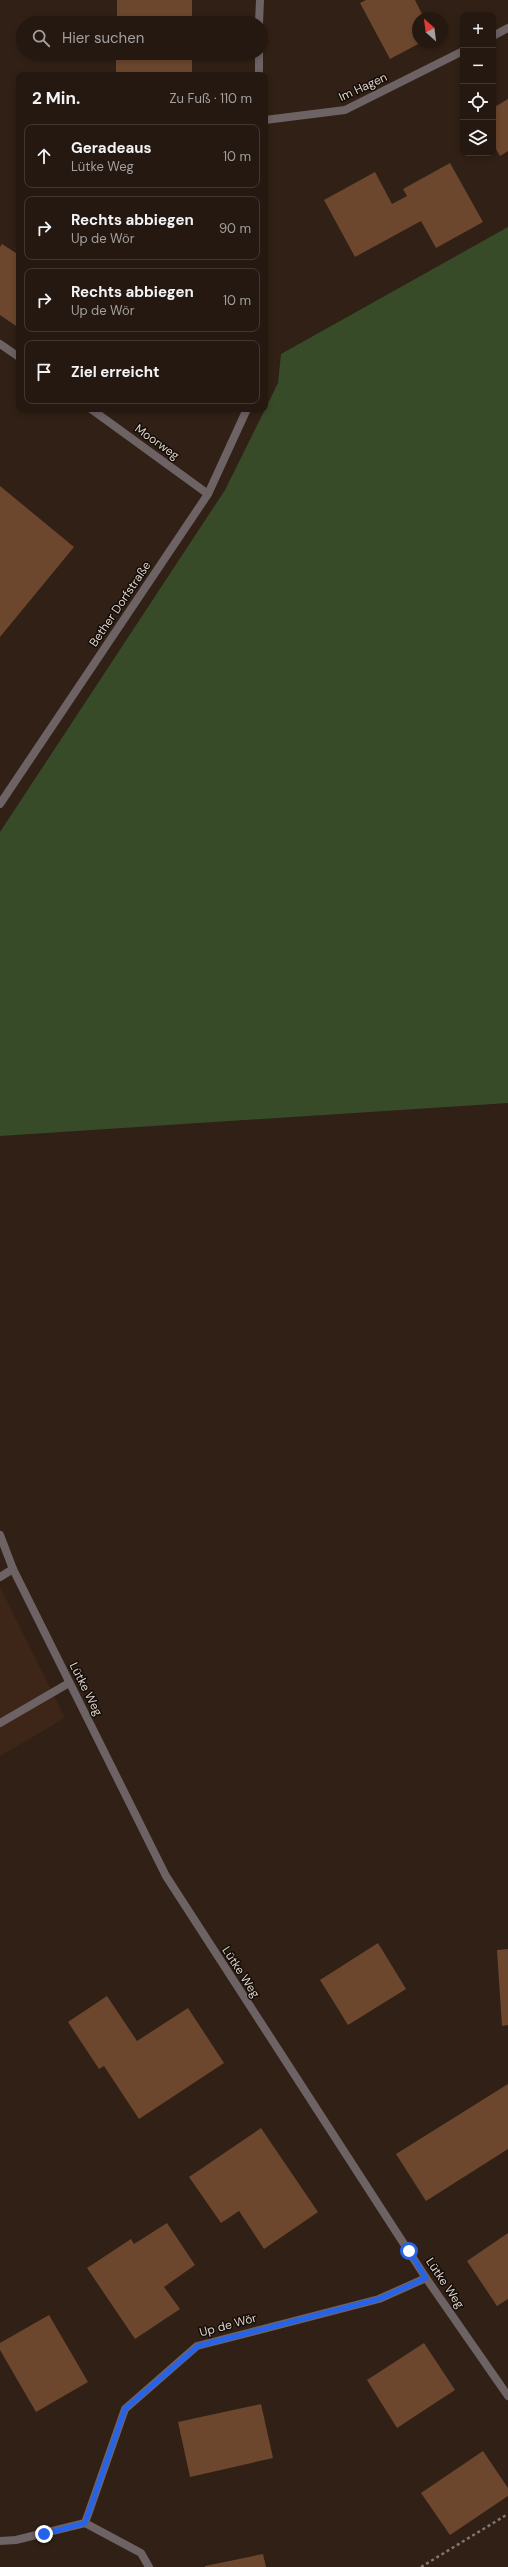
<!DOCTYPE html>
<html lang="de">
<head>
<meta charset="utf-8">
<style>
  :root { --surface:#251810; --page:#31251e; --text:#f1f3f6; --muted:#a3a09f; --line:#423730 }
  body { margin:0; font-family:"DM Sans",sans-serif; background:var(--page); color:var(--text) }
  .controls { position:absolute; right:12px; top:12px; display:grid; overflow:hidden; border-radius:8px; box-shadow:0 2px 6px #0003 }
  .controls button { width:36px; height:36px; display:grid; place-items:center; padding:0; border:0; border-bottom:1px solid var(--line); background:var(--surface); color:var(--text); font:20px sans-serif }
  .compass { position:absolute; left:412px; top:12px; width:36px; height:36px; border-radius:50%; background:var(--surface); box-shadow:0 2px 6px #0003; rotate:332deg }
  .stop { position:absolute; width:12px; height:12px; margin:-9px; border:3px solid #2563eb; border-radius:50%; background:#fff }
  .stop.end { background:#2563eb; border-color:#fff; box-shadow:0 1px 4px #0008 }
  .list { margin:0; padding:0; list-style:none }
  h2 { display:flex; justify-content:space-between; align-items:center; height:52px; margin:0; padding:0 16px; font-size:17px }
  h2 small { font-size:13px; font-weight:400; color:var(--muted) }
  .list li { display:grid; grid-template-columns:26px 1fr auto; gap:12px; align-items:center; box-sizing:border-box; height:64px; margin:0 8px 8px; padding:0 8px; border:1px solid var(--line); border-radius:8px }
  .list b { display:block; font-size:15px; white-space:nowrap }
  .list p { margin:0; font-size:13px; white-space:nowrap; color:var(--muted) }
  .list em { font-size:13px; font-style:normal; color:var(--muted) }
  .icon { flex:none; width:22px; height:22px; fill:none; stroke:currentColor; stroke-width:2; stroke-linecap:round; stroke-linejoin:round }
  .map { position:relative; flex:none; width:508px; height:2567px; overflow:hidden }
  .search { position:absolute; background:var(--surface); box-shadow:0 2px 6px #0003; left:16px; top:16px; width:252px; height:44px; display:flex; align-items:center; gap:10px; box-sizing:border-box; padding:0 14px; border-radius:22px; color:var(--muted); font-size:15px }
  .panel { position:absolute; background:var(--surface); box-shadow:0 2px 6px #0003; left:16px; top:72px; width:252px; height:340px; border-radius:8px }
  .map>svg:first-child { display:block }
  .built { fill:#3d2617 }
  .green { fill:#374b29 }
  .building { fill:#6c472d }
  .lines { fill:none; stroke-linecap:round; stroke-linejoin:round }
  .path { stroke:#84766c; stroke-width:2.5; stroke-dasharray:3 3; stroke-linecap:butt }
  .service { stroke:#6d6264; stroke-width:8 }
  .minor { stroke:#6d6264; stroke-width:8 }
  .route { stroke:#2563eb; stroke-width:5 }
  .labels { text-anchor:middle; dominant-baseline:central; stroke-width:3; stroke-linejoin:round; paint-order:stroke }
  .street-label { font-size:12px; fill:#dfd3cb; stroke:#130c07 }
</style>
</head>
<body>
<div class="map">
<svg width="508" height="2567" viewBox="0 0 508 2567">
  <rect width="100%" height="100%" fill="#312015"/>
  <!-- built -->
  <path class="built" d="M0,1587L65,1718L0,1756Z"/>
  <!-- green -->
  <path class="green" d="M508,227V1103L0,1136V832L225,490L278,383L281,354Z"/>
  <!-- building -->
  <g class="building">
    <rect x="117" y="0" width="75" height="23"/>
    <path d="M366,0H415L424,18H418V42H422L390,59L360,3Z"/>
    <rect x="116" y="53" width="76" height="20"/>
    <path d="M508,99V151L500,156L493,144V108Z"/>
    <path d="M450,163L483,222L436,248L421,221L355,257L324,200L375,172L392,204L407,196L403,189Z"/>
    <path d="M2,244L19,255V328L0,315V247Z"/>
    <path d="M0,486L74,547L0,637Z"/>
    <path d="M378,1943L406,1989L348,2025L320,1980Z"/>
    <path d="M508,1949V2025L502,2026L497,1950Z"/>
    <path d="M107,1996L137,2041L188,2008L224,2063L139,2119L104,2066L99,2069L68,2022Z"/>
    <path d="M508,2084V2149L426,2201L396,2154Z"/>
    <path d="M261,2128L318,2212L264,2249L239,2211L221,2223L189,2177Z"/>
    <path d="M167,2223L195,2265L164,2287L180,2309L135,2339L87,2268L131,2239L134,2244Z"/>
    <path d="M508,2233V2299L497,2306L467,2261Z"/>
    <path d="M49,2315L88,2382L36,2412L0,2350V2343Z"/>
    <path d="M424,2343L455,2390L397,2428L367,2380Z"/>
    <path d="M261,2404L273,2458L190,2477L178,2422Z"/>
    <path d="M483,2451L508,2488V2496L450,2535L421,2493Z"/>
    <path d="M263,2554L266,2567H205V2566Z"/>
  </g>
  <g class="lines">
    <!-- path -->
    <path class="path" d="M421,2567L508,2514"/>
    <!-- service -->
    <g class="service">
      <path d="M0,1577L13,1569"/>
      <path d="M0,1723L69,1683"/>
    </g>
    <!-- minor -->
    <g class="minor">
      <path d="M259,23L260,0"/>
      <path d="M493,36L508,28"/>
      <path d="M259,75V53"/>
      <path d="M265,120L345,110L463,51"/>
      <path d="M0,344L19,357"/>
      <path d="M91,409L208,494"/>
      <path d="M0,804L208,494L247,409"/>
      <path d="M0,1535L13,1569L166,1876L426,2278L508,2396"/>
      <path d="M85,2523L141,2553L149,2567"/>
      <path d="M0,2541L16,2540L85,2523L125,2409L197,2346L379,2299L426,2278"/>
    </g>
  </g>
  <g class="lines">
    <!-- route -->
    <path class="route" d="M44,2534L85,2523L125,2409L198,2346L379,2299L426,2278L409,2251"/>
  </g>
  <g class="labels">
    <!-- street labels -->
    <g class="street-label">
      <text transform="translate(363 87) rotate(-25)">Im Hagen</text>
      <text transform="translate(157 442) rotate(36)">Moorweg</text>
      <text transform="translate(120 604) rotate(-56)">Bether Dorfstraße</text>
      <text transform="translate(86 1689) rotate(63)">Lütke Weg</text>
      <text transform="translate(241 1972) rotate(57)">Lütke Weg</text>
      <text transform="translate(445 2283) rotate(56)">Lütke Weg</text>
      <text transform="translate(228 2325) rotate(-15)">Up de Wör</text>
    </g>
  </g>
</svg>
<div class="controls">
<button>+</button>
<button>−</button>
<button><svg class="icon" aria-label="locate" viewBox="0 0 24 24"><circle cx="12" cy="12" r="6"/><path d="M12 2v4M12 18v4M2 12h4M18 12h4"/></svg></button>
<button><svg class="icon" aria-label="layers" viewBox="0 0 24 24"><path d="M12 4l9 5-9 5-9-5zM3 14l9 5 9-5"/></svg></button>
</div>
<svg class="compass" viewBox="-18 -18 36 36"><path d="M0-13l5 13h-10z" fill="#e53935"/><path d="M0 13l5-13h-10z" fill="#a3a09f"/></svg>
<div class="stop" style="left:409px;top:2251px"></div>
<div class="stop end" style="left:44px;top:2534px"></div>
<div class="search"><svg class="icon" aria-label="search" viewBox="0 0 24 24"><circle cx="10" cy="10" r="6"/><path d="M15 15l6 6"/></svg>Hier suchen</div>
<section class="panel">
<h2>2 Min.<small>Zu Fuß · 110 m</small></h2>
<ul class="list">
<li><svg class="icon" aria-label="ahead" viewBox="0 0 24 24"><path d="M12 20V5M6 11l6-6 6 6"/></svg><div><b>Geradeaus</b><p>Lütke Weg</p></div><em>10 m</em></li>
<li><svg class="icon" aria-label="right" viewBox="0 0 24 24"><path d="M7 20v-9h11M14 6l5 5-5 5"/></svg><div><b>Rechts abbiegen</b><p>Up de Wör</p></div><em>90 m</em></li>
<li><svg class="icon" aria-label="right" viewBox="0 0 24 24"><path d="M7 20v-9h11M14 6l5 5-5 5"/></svg><div><b>Rechts abbiegen</b><p>Up de Wör</p></div><em>10 m</em></li>
<li><svg class="icon" aria-label="arrive" viewBox="0 0 24 24"><path d="M6 21V4h12l-3 4 3 4H6"/></svg><div><b>Ziel erreicht</b></div></li>
</ul>
</section>
</div>
</body>
</html>
